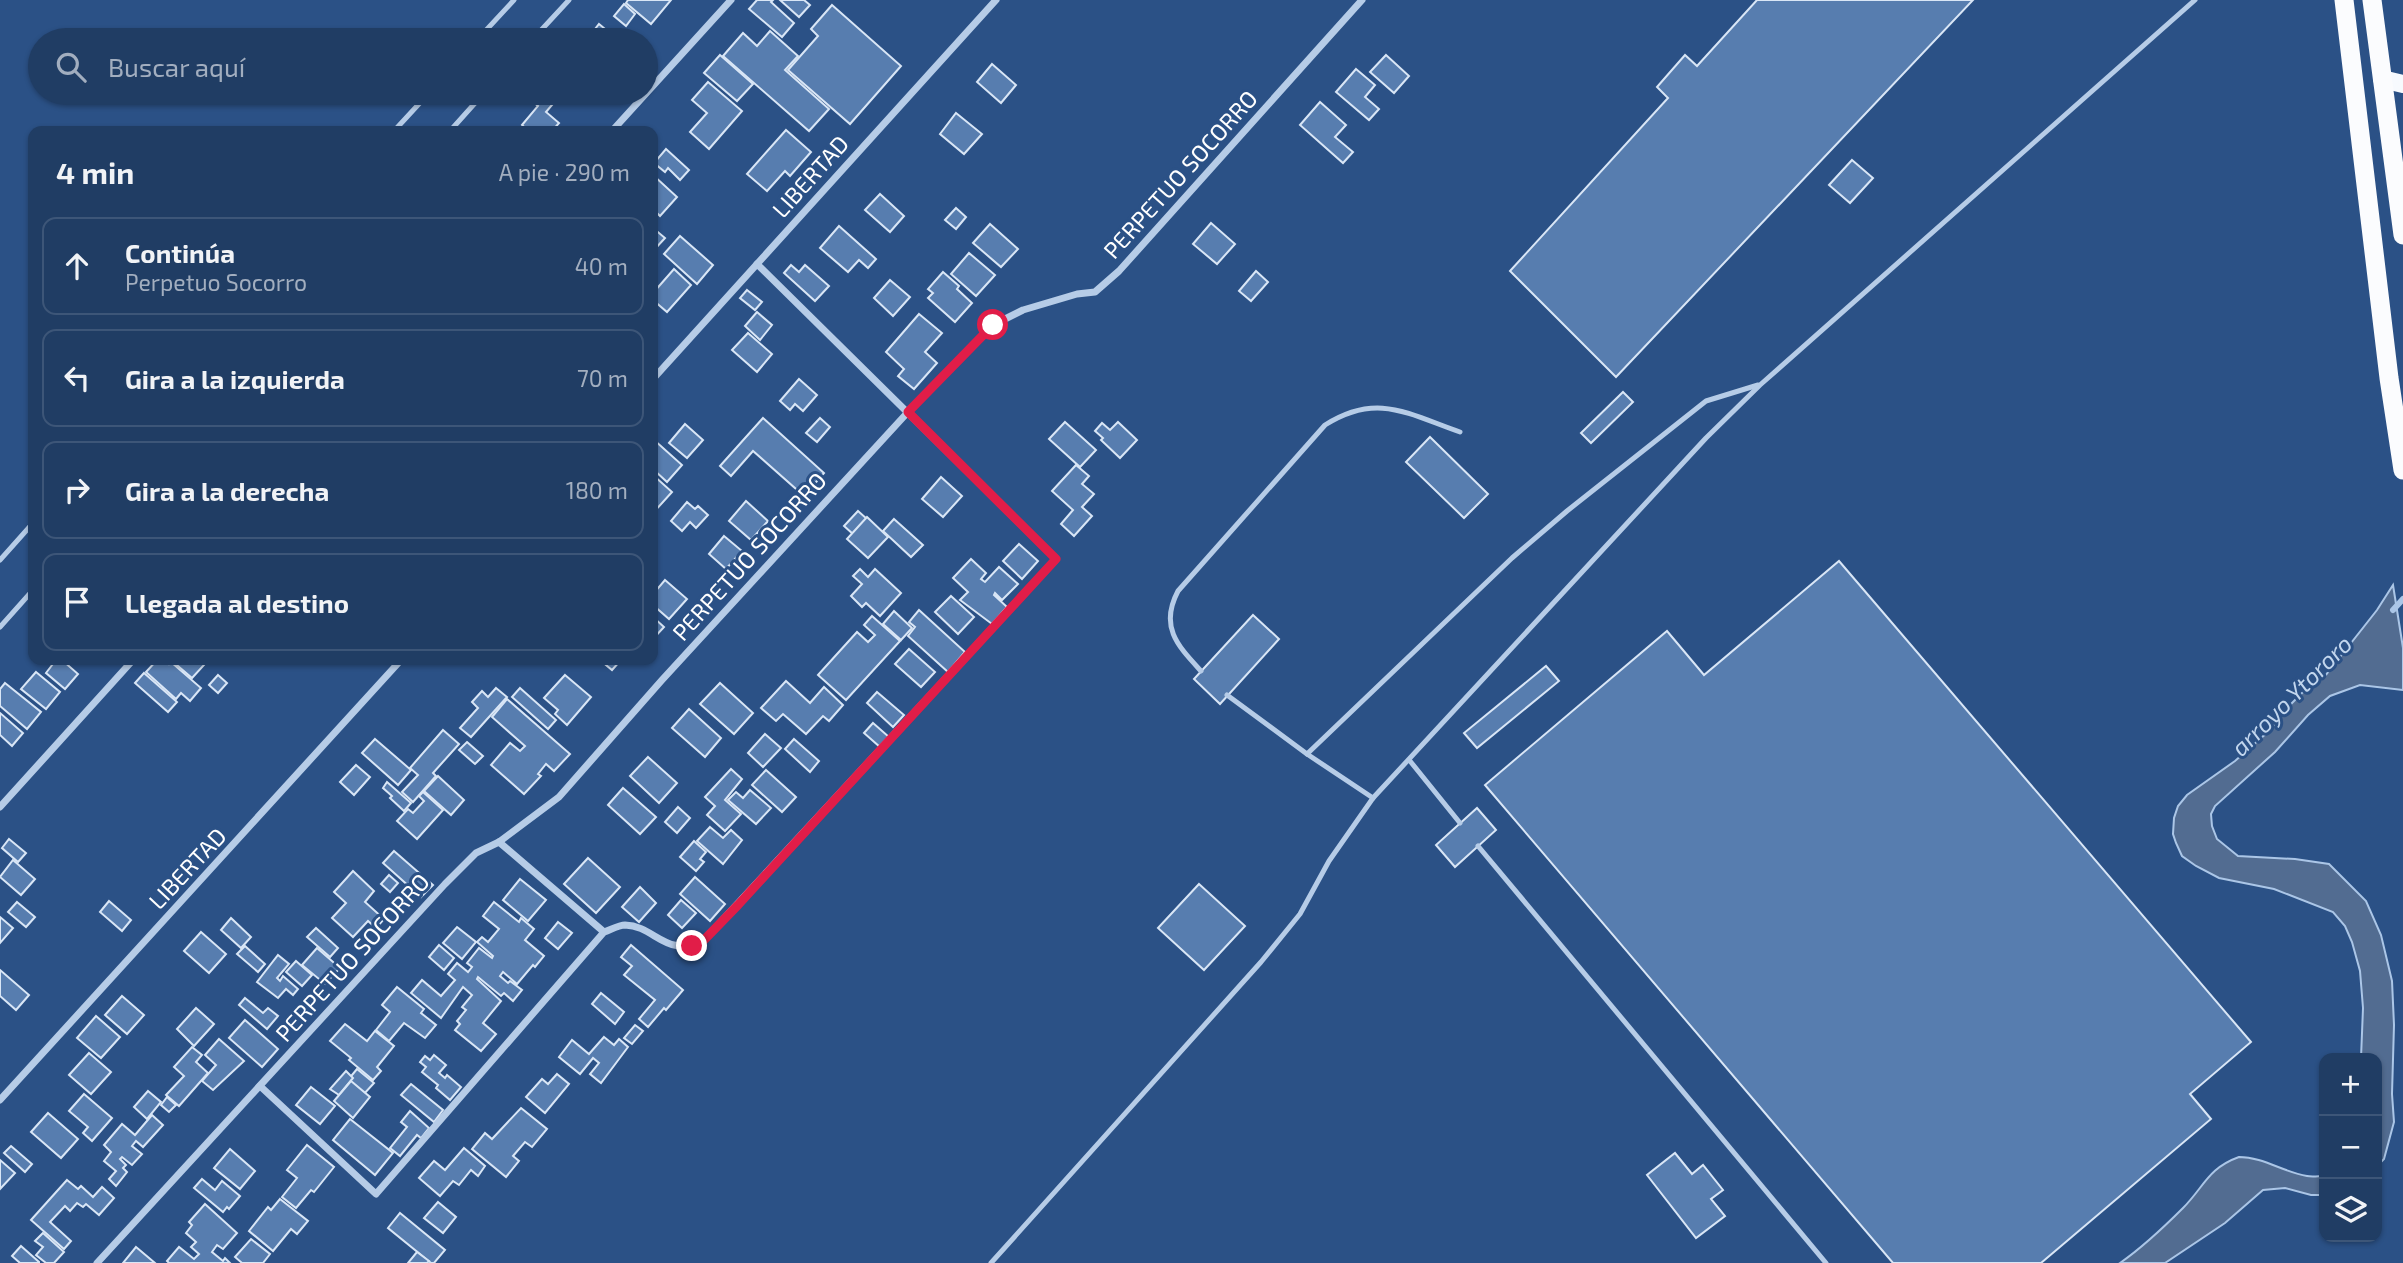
<!DOCTYPE html>
<html lang="es">
<head>
<meta charset="utf-8">
<style>
  :root { --surface:#203d64; --page:#28446a; --text:#f1f3f6; --muted:#a2aebf; --line:#3d5678 }
  body { margin:0; font-family:"Exo 2",sans-serif; background:var(--page); color:var(--text) }
  .controls { position:absolute; right:21px; bottom:21px; display:grid; overflow:hidden; border-radius:14px; box-shadow:0 2px 5px #0004 }
  .controls button { width:63px; height:63px; display:grid; place-items:center; padding:0; border:0; border-bottom:2px solid var(--line); background:var(--surface); color:var(--text); font:35px sans-serif }
  .stop { position:absolute; width:21px; height:21px; margin:-16px; border:5px solid #e11d48; border-radius:50%; background:#fff }
  .stop.end { background:#e11d48; border-color:#fff; box-shadow:0 2px 7px #0008 }
  .list { margin:0; padding:0; list-style:none }
  h2 { display:flex; justify-content:space-between; align-items:center; height:91px; margin:0; padding:0 28px; font-size:30px }
  h2 small { font-size:23px; font-weight:400; color:var(--muted) }
  .list li { display:grid; grid-template-columns:46px 1fr auto; gap:21px; align-items:center; box-sizing:border-box; height:98px; margin:0 14px 14px; padding:0 14px; border:2px solid var(--line); border-radius:14px }
  .list b { display:block; font-size:26px; white-space:nowrap }
  .list p { margin:0; font-size:23px; white-space:nowrap; color:var(--muted) }
  .list em { font-size:23px; font-style:normal; color:var(--muted) }
  .icon { flex:none; width:38px; height:38px; fill:none; stroke:currentColor; stroke-width:2; stroke-linecap:round; stroke-linejoin:round }
  .map { position:relative; flex:none; width:2403px; height:1263px; overflow:hidden }
  .search { position:absolute; background:var(--surface); box-shadow:0 2px 5px #0004; left:28px; top:28px; width:630px; height:77px; display:flex; align-items:center; gap:18px; box-sizing:border-box; padding:0 24px; border-radius:38px; color:var(--muted); font-size:26px }
  .panel { position:absolute; background:var(--surface); box-shadow:0 2px 5px #0004; left:28px; top:126px; width:630px; height:539px; border-radius:14px }
  .map>svg:first-child { display:block }
  .water { fill:#526c91; stroke:#abc6e7; stroke-width:2 }
  .lines { fill:none; stroke-linecap:round; stroke-linejoin:round }
  .stream { stroke:#abc6e7; stroke-width:6 }
  .building { fill:#577daf; stroke:#d9e6f6; stroke-width:2 }
  .service { stroke:#b6cce7; stroke-width:5 }
  .minor { stroke:#b6cce7; stroke-width:7 }
  .primary { stroke:#f7fafe; stroke-width:18 }
  .trunk { stroke:#fbfcfe; stroke-width:19 }
  .route { stroke:#e11d48; stroke-width:9 }
  .labels { text-anchor:middle; dominant-baseline:central; stroke-width:6; stroke-linejoin:round; paint-order:stroke }
  .street-label { font-size:23px; fill:#fff; stroke:#2b5186 }
  .water-label { font-size:24px; font-style:italic; fill:#c2d6ee; stroke:#2b5186 }
</style>
</head>
<body>
<div class="map">
<svg width="2403" height="1263" viewBox="0 0 2403 1263">
  <rect width="100%" height="100%" fill="#2b5186"/>
  <!-- water -->
  <g class="water">
    <path d="M2393,585L2403,648V690L2360,685L2330,696L2308,715L2275,752L2215,806L2211,814L2212,826L2217,839L2238,856L2295,859L2329,864L2366,901L2381,935L2392,981L2394,1025L2392,1094L2394,1122L2384,1159L2377,1166V1058H2361L2363,1008L2360,971L2352,942L2345,926L2333,912L2274,889L2219,878L2196,866L2182,856L2176,843L2173,834L2174,818L2178,806L2187,795L2235,761L2269,731L2285,710L2302,693L2325,676L2377,610Z"/>
    <path d="M2239,1157C2263,1157 2283,1172 2307,1176C2312,1177 2319,1176 2324,1176V1195H2311L2285,1188L2263,1190L2225,1223L2165,1263H2120C2143,1247 2163,1228 2183,1208C2204,1187 2208,1168 2239,1157Z"/>
  </g>
  <g class="lines">
    <!-- stream -->
    <path class="stream" d="M2393,610L2403,599"/>
  </g>
  <!-- building -->
  <g class="building">
    <path d="M628,0H671L651,24L626,3Z"/>
    <path d="M757,0H773L771,2L794,23L782,37L749,9Z"/>
    <path d="M780,0H804L810,5L799,17Z"/>
    <path d="M1757,0H1973L1616,377L1510,271L1668,98L1657,87L1685,55L1697,66Z"/>
    <path d="M624,4L635,14L626,26L614,16Z"/>
    <path d="M832,5L901,66L850,124L788,70L818,36L811,29Z"/>
    <path d="M599,24L616,38L614,40H591L588,38Z"/>
    <path d="M770,31L798,56L785,70L829,109L809,131L723,56L743,33L757,46Z"/>
    <path d="M720,55L753,84L737,101L704,73Z"/>
    <path d="M1386,55L1409,76L1394,93L1370,72Z"/>
    <path d="M992,64L1016,85L1001,103L977,82Z"/>
    <path d="M1356,69L1375,85L1365,97L1379,109L1369,120L1336,92Z"/>
    <path d="M708,82L742,111L709,149L690,132L707,113L692,100Z"/>
    <path d="M522,93H569L566,96L562,93L546,112L559,123L552,131H529L522,125L538,106Z"/>
    <path d="M1320,102L1346,125L1335,137L1353,152L1343,163L1300,125Z"/>
    <path d="M956,113L982,134L964,154L940,134Z"/>
    <path d="M786,130L811,152L790,176L785,171L767,191L747,174Z"/>
    <path d="M666,149L689,170L680,180L668,168L665,172L654,163Z"/>
    <path d="M1852,160L1873,178L1850,203L1829,185Z"/>
    <path d="M653,175L677,197L660,216L653,209Z"/>
    <path d="M880,194L904,216L890,232L865,210Z"/>
    <path d="M956,208L966,217L956,229L945,220Z"/>
    <path d="M1211,223L1235,244L1217,264L1193,244Z"/>
    <path d="M990,224L1018,249L1001,267L973,243Z"/>
    <path d="M839,226L876,259L868,268L859,260L848,272L820,248Z"/>
    <path d="M653,228L665,238L654,250L653,248Z"/>
    <path d="M680,236L713,265L697,284L664,254Z"/>
    <path d="M969,253L995,275L976,296L951,274Z"/>
    <path d="M791,265L799,272L805,265L829,286L815,301L784,273Z"/>
    <path d="M674,269L691,285L667,312L653,300V293Z"/>
    <path d="M1256,271L1268,282L1251,301L1239,291Z"/>
    <path d="M943,272L959,286L957,289L972,303L955,322L928,298L933,293L928,289Z"/>
    <path d="M890,280L910,297L893,316L874,298Z"/>
    <path d="M747,290L762,302L755,310L740,298Z"/>
    <path d="M757,312L772,325L760,340L745,326Z"/>
    <path d="M919,314L942,333L925,352L937,363L914,389L898,376L904,369L886,352Z"/>
    <path d="M748,333L772,354L757,372L732,350Z"/>
    <path d="M799,379L817,395L803,411L795,404L790,410L780,401Z"/>
    <path d="M1623,392L1633,402L1591,443L1581,433Z"/>
    <path d="M763,418L824,473L804,496L753,451L731,476L720,466Z"/>
    <path d="M820,418L830,427L817,442L806,433Z"/>
    <path d="M1065,422L1096,450L1080,467L1049,439Z"/>
    <path d="M1118,422L1137,440L1120,458L1101,440L1103,438L1095,431L1102,423L1110,430Z"/>
    <path d="M685,424L703,440L687,458L669,443Z"/>
    <path d="M1430,437L1488,494L1464,518L1406,462Z"/>
    <path d="M653,439L682,465L667,482L653,469Z"/>
    <path d="M1076,465L1089,476L1082,484L1094,494L1082,507L1092,516L1074,536L1061,524L1073,510L1052,491Z"/>
    <path d="M653,475L672,492L653,513Z"/>
    <path d="M941,477L962,496L943,517L922,499Z"/>
    <path d="M746,501L768,521L751,540L729,521Z"/>
    <path d="M687,502L695,509L698,506L708,515L696,528L690,522L682,531L671,521Z"/>
    <path d="M858,511L867,519L853,534L844,526Z"/>
    <path d="M867,517L888,537L868,558L847,539Z"/>
    <path d="M894,519L923,545L911,557L883,531Z"/>
    <path d="M724,536L742,551L726,569L709,554Z"/>
    <path d="M1019,544L1038,561L1022,579L1003,561Z"/>
    <path d="M971,559L986,573L981,579L985,582L999,567L1018,584L1002,600L995,593L994,595L1007,607L992,624L960,600L968,592L953,578Z"/>
    <path d="M1839,561L2251,1042L2190,1094L2211,1119L2041,1263H1893L1485,785L1667,631L1704,675Z"/>
    <path d="M860,569L868,577L875,569L901,593L880,616L866,603L862,607L851,596L862,584L853,576Z"/>
    <path d="M665,580L687,599L669,619L653,605V594Z"/>
    <path d="M951,596L974,617L958,634L935,612Z"/>
    <path d="M919,610L965,652L948,672L908,636L915,627L909,622Z"/>
    <path d="M894,611L912,628L901,640L883,624Z"/>
    <path d="M1253,615L1279,639L1220,704L1194,679Z"/>
    <path d="M872,616L900,641L846,700L818,675L857,632L868,642L875,635L864,625Z"/>
    <path d="M653,617L664,627L653,639Z"/>
    <path d="M909,649L935,672L921,687L895,664Z"/>
    <path d="M56,660H62L78,674L65,689L46,673Z"/>
    <path d="M157,660H165L169,664L171,662L201,688L190,701L181,693L176,699L146,672Z"/>
    <path d="M171,660H197L204,665L192,678Z"/>
    <path d="M600,660H621L612,670Z"/>
    <path d="M1546,666L1559,681L1477,748L1464,733Z"/>
    <path d="M36,672L60,692L46,709L21,689Z"/>
    <path d="M144,673L177,702L168,712L135,683Z"/>
    <path d="M218,675L227,683L218,693L209,685Z"/>
    <path d="M565,675L591,697L567,725L555,714L558,710L544,698Z"/>
    <path d="M786,681L810,703L824,687L843,705L829,721L823,716L806,734L783,714L776,721L761,708Z"/>
    <path d="M5,683L41,712L27,729L0,706V689Z"/>
    <path d="M720,683L753,713L734,734L700,704Z"/>
    <path d="M496,688L507,697L471,737L460,728L478,708L472,702L482,691L488,697Z"/>
    <path d="M520,688L556,720L548,729L512,697Z"/>
    <path d="M877,692L904,715L893,727L867,703Z"/>
    <path d="M507,699L570,754L554,771L546,764L538,774L541,776L524,794L491,765L510,743L520,751L525,746L492,717Z"/>
    <path d="M689,709L721,738L705,757L672,728Z"/>
    <path d="M0,713L23,733L12,746L0,735Z"/>
    <path d="M873,723L889,737L880,747L864,733Z"/>
    <path d="M443,730L459,744L433,773L436,776L413,802L402,792L418,775L410,768Z"/>
    <path d="M765,734L781,748L763,767L748,753Z"/>
    <path d="M375,739L411,770L398,785L362,753Z"/>
    <path d="M794,739L819,761L810,772L785,749Z"/>
    <path d="M467,742L483,756L475,764L459,750Z"/>
    <path d="M648,757L677,783L659,803L630,776Z"/>
    <path d="M356,765L370,777L354,795L340,782Z"/>
    <path d="M731,769L742,779L725,800L741,814L725,831L707,815L715,806L705,797Z"/>
    <path d="M766,770L796,797L782,812L752,785Z"/>
    <path d="M438,776L464,800L451,815L424,791Z"/>
    <path d="M387,782L411,803L404,811L390,798L392,796L383,788Z"/>
    <path d="M623,788L656,817L640,834L608,805Z"/>
    <path d="M750,790L771,808L756,824L728,800L736,792L743,798Z"/>
    <path d="M423,792L443,810L417,839L397,821L408,809L413,813L424,801L419,796Z"/>
    <path d="M678,807L690,818L677,833L665,822Z"/>
    <path d="M1477,808L1496,830L1455,867L1436,845Z"/>
    <path d="M710,827L723,838L731,830L742,840L723,864L697,841Z"/>
    <path d="M9,839L26,853L18,862L2,848Z"/>
    <path d="M694,841L706,852L700,859L704,862L696,871L680,857Z"/>
    <path d="M394,851L433,885L421,897L383,863Z"/>
    <path d="M588,858L620,887L596,913L564,884Z"/>
    <path d="M13,860L35,879L21,895L0,877Z"/>
    <path d="M353,871L374,891L365,902L384,919L376,928L368,921L353,937L332,918L346,903L334,892Z"/>
    <path d="M389,875L398,883L390,892L381,884Z"/>
    <path d="M695,877L725,904L710,921L680,894Z"/>
    <path d="M520,879L546,900L528,921L503,900Z"/>
    <path d="M1199,884L1245,926L1204,970L1158,928Z"/>
    <path d="M640,887L656,903L639,922L622,907Z"/>
    <path d="M681,900L696,913L682,928L668,915Z"/>
    <path d="M109,901L131,920L122,931L100,912Z"/>
    <path d="M17,902L35,917L26,927L8,912Z"/>
    <path d="M494,902L519,922L521,918L534,929L525,940L544,956L535,967L533,965L517,984L503,972L500,976L508,983L510,981L522,990L513,1001L504,993L501,996L478,977L477,979L501,1001L483,1023L496,1034L481,1051L455,1030L460,1024L457,1021L466,1010L462,1007L472,995L463,987L441,1018L411,993L422,980L441,996L455,980L448,974L457,963L468,972L472,967L467,963L479,948L492,958L493,956L477,942L482,937L488,942L499,929L483,916Z"/>
    <path d="M0,917L13,928L0,943Z"/>
    <path d="M231,918L251,937L241,948L221,930Z"/>
    <path d="M558,922L572,933L558,949L545,938Z"/>
    <path d="M457,927L476,942L462,959L443,943Z"/>
    <path d="M316,928L338,948L330,957L307,937Z"/>
    <path d="M201,932L226,954L209,973L184,951Z"/>
    <path d="M439,945L454,958L444,970L429,957Z"/>
    <path d="M631,945L683,990L666,1010L664,1008L648,1027L639,1019L655,1000L624,975L632,966L621,957Z"/>
    <path d="M245,946L265,964L258,972L237,954Z"/>
    <path d="M317,948L340,968L325,984L302,965Z"/>
    <path d="M278,955L289,964L277,978L280,981L283,976L298,989L293,995L286,989L278,998L257,982Z"/>
    <path d="M296,961L312,975L302,986L286,972Z"/>
    <path d="M0,970L29,995L16,1010L0,996Z"/>
    <path d="M397,987L424,1009L421,1013L436,1025L425,1038L404,1023L389,1041L376,1030L390,1012L382,1005Z"/>
    <path d="M601,993L624,1012L615,1024L592,1004Z"/>
    <path d="M122,996L144,1015L127,1034L105,1015Z"/>
    <path d="M245,998L263,1013L268,1008L278,1016L267,1029L239,1005Z"/>
    <path d="M196,1008L214,1024L194,1046L177,1029Z"/>
    <path d="M96,1016L120,1037L101,1058L77,1038Z"/>
    <path d="M245,1020L278,1049L262,1067L229,1038Z"/>
    <path d="M345,1024L367,1041L375,1031L394,1046L377,1067L381,1071L373,1080L349,1060L351,1058L330,1041Z"/>
    <path d="M635,1025L643,1031L632,1044L624,1038Z"/>
    <path d="M604,1037L614,1045L619,1039L628,1047L601,1083L590,1074L599,1063L593,1058L580,1074L559,1057L572,1040L589,1054Z"/>
    <path d="M219,1039L244,1061L213,1090L202,1081L216,1065L205,1055Z"/>
    <path d="M192,1047L202,1055L196,1062L208,1073L179,1106L166,1095L184,1076L174,1067Z"/>
    <path d="M89,1053L111,1072L91,1094L69,1075Z"/>
    <path d="M434,1055L446,1065L439,1073L445,1078L447,1075L461,1087L450,1100L436,1088L438,1085L422,1072L426,1067L420,1062L425,1056L430,1060Z"/>
    <path d="M357,1069L374,1083L364,1094L347,1081Z"/>
    <path d="M346,1071L353,1078L339,1095L330,1089Z"/>
    <path d="M557,1074L569,1084L545,1113L526,1097L542,1079L548,1084Z"/>
    <path d="M351,1081L370,1097L353,1118L334,1101Z"/>
    <path d="M411,1084L443,1110L434,1122L401,1095Z"/>
    <path d="M311,1087L335,1106L320,1124L296,1105Z"/>
    <path d="M148,1091L161,1102L147,1119L134,1107Z"/>
    <path d="M84,1094L112,1118L92,1141L83,1133L88,1127L69,1111Z"/>
    <path d="M167,1097L176,1105L169,1112L161,1105Z"/>
    <path d="M521,1108L547,1129L532,1147L525,1142L513,1156L519,1161L506,1177L472,1149L485,1133L492,1139Z"/>
    <path d="M410,1111L429,1128L421,1138L417,1135L400,1156L390,1148L407,1127L401,1122Z"/>
    <path d="M48,1113L78,1139L61,1158L31,1132Z"/>
    <path d="M152,1115L163,1125L143,1147L136,1141L132,1146L142,1154L132,1165L122,1157L120,1159L126,1165L123,1168L127,1172L116,1186L109,1179L116,1171L104,1161L111,1152L104,1145L122,1124L135,1135Z"/>
    <path d="M350,1119L393,1153L375,1175L333,1140Z"/>
    <path d="M307,1145L334,1167L314,1192L311,1190L296,1208L282,1197L297,1178L287,1170Z"/>
    <path d="M11,1146L32,1164L25,1172L4,1153Z"/>
    <path d="M464,1148L485,1166L478,1176L471,1170L459,1185L453,1181L440,1196L419,1178L434,1161L445,1170Z"/>
    <path d="M230,1149L255,1171L240,1189L214,1168Z"/>
    <path d="M1675,1153L1692,1174L1703,1165L1723,1190L1711,1199L1725,1216L1696,1238L1647,1175Z"/>
    <path d="M0,1160L15,1173L0,1189Z"/>
    <path d="M202,1179L215,1190L222,1181L240,1196L229,1209L227,1207L223,1212L194,1188Z"/>
    <path d="M67,1180L78,1189L81,1186L93,1197L102,1187L114,1198L99,1215L86,1204L83,1207L77,1203L70,1211L65,1206L50,1222L71,1241L64,1249L31,1220Z"/>
    <path d="M280,1199L308,1221L297,1234L291,1229L273,1251L249,1231L268,1207L271,1210Z"/>
    <path d="M438,1202L456,1217L443,1233L424,1218Z"/>
    <path d="M205,1204L237,1233L223,1249L217,1245L212,1252L223,1261L225,1258L230,1263H169L167,1261L179,1247L194,1259L199,1254L191,1247L196,1242L186,1233L192,1225L189,1222Z"/>
    <path d="M400,1213L445,1250L434,1263H431L388,1228Z"/>
    <path d="M43,1233L64,1252L54,1263H46L36,1255L43,1247L35,1241Z"/>
    <path d="M251,1239L270,1254L263,1263H242L235,1257Z"/>
    <path d="M21,1246L39,1262V1263H20L12,1256Z"/>
    <path d="M136,1247L155,1263H123Z"/>
    <path d="M417,1252L429,1261L427,1263H408Z"/>
  </g>
  <g class="lines">
    <!-- service -->
    <g class="service">
      <path d="M477,40L514,0"/>
      <path d="M532,40L569,0"/>
      <path d="M394,131L429,93"/>
      <path d="M450,131L484,93"/>
      <path d="M0,560L33,523"/>
      <path d="M0,627L33,590"/>
      <path d="M1201,671C1178,646 1159,627 1178,591L1325,425C1377,392 1408,414 1460,432"/>
      <path d="M1227,695L1307,754L1373,798"/>
      <path d="M1307,754L1512,558L1567,511L1706,401L1758,385"/>
      <path d="M1410,761L1460,823"/>
      <path d="M1478,846L1826,1263"/>
      <path d="M991,1263L1261,962L1300,914L1329,861L1373,798L1706,438L1760,385L2195,0"/>
    </g>
    <!-- minor -->
    <g class="minor">
      <path d="M612,131L731,0"/>
      <path d="M653,379L996,0"/>
      <path d="M0,807L133,660"/>
      <path d="M499,842L604,932"/>
      <path d="M260,1086L376,1194L604,932C610,930 619,925 625,925C656,926 665,959 704,940L1056,559L757,264"/>
      <path d="M0,1100L401,660"/>
      <path d="M97,1263L445,884L476,853L499,842L559,797L662,680L908,412L993,325L1023,310L1077,294L1095,292L1119,271L1362,0"/>
    </g>
    <!-- primary -->
    <path class="primary" d="M2382,79L2403,84"/>
    <!-- trunk -->
    <g class="trunk">
      <path d="M2344,0L2389,378L2403,470"/>
      <path d="M2372,0L2403,235"/>
    </g>
  </g>
  <g class="lines">
    <!-- route -->
    <path class="route" d="M692,946L704,940L738,905L1056,559L908,412L993,325"/>
  </g>
  <g class="labels">
    <!-- street labels -->
    <g class="street-label">
      <text transform="translate(1180 174) rotate(-48)">PERPETUO SOCORRO</text>
      <text transform="translate(810 176) rotate(-48)">LIBERTAD</text>
      <text transform="translate(749 556) rotate(-48)">PERPETUO SOCORRO</text>
      <text transform="translate(187 868) rotate(-47)">LIBERTAD</text>
      <text transform="translate(352 957) rotate(-48)">PERPETUO SOCORRO</text>
    </g>
    <!-- water labels -->
    <g class="water-label">
      <text transform="translate(2291 695) rotate(-45)">arroyo Ytororo</text>
    </g>
  </g>
</svg>
<div class="controls">
<button>+</button>
<button>−</button>
<button><svg class="icon" aria-label="layers" viewBox="0 0 24 24"><path d="M12 4l9 5-9 5-9-5zM3 14l9 5 9-5"/></svg></button>
</div>
<div class="stop" style="left:993px;top:325px"></div>
<div class="stop end" style="left:692px;top:946px"></div>
<div class="search"><svg class="icon" aria-label="search" viewBox="0 0 24 24"><circle cx="10" cy="10" r="6"/><path d="M15 15l6 6"/></svg>Buscar aquí</div>
<section class="panel">
<h2>4 min<small>A pie · 290 m</small></h2>
<ul class="list">
<li><svg class="icon" aria-label="ahead" viewBox="0 0 24 24"><path d="M12 20V5M6 11l6-6 6 6"/></svg><div><b>Continúa</b><p>Perpetuo Socorro</p></div><em>40 m</em></li>
<li><svg class="icon" aria-label="left" viewBox="0 0 24 24"><path d="M17 20v-9H6M10 6l-5 5 5 5"/></svg><div><b>Gira a la izquierda</b></div><em>70 m</em></li>
<li><svg class="icon" aria-label="right" viewBox="0 0 24 24"><path d="M7 20v-9h11M14 6l5 5-5 5"/></svg><div><b>Gira a la derecha</b></div><em>180 m</em></li>
<li><svg class="icon" aria-label="arrive" viewBox="0 0 24 24"><path d="M6 21V4h12l-3 4 3 4H6"/></svg><div><b>Llegada al destino</b></div></li>
</ul>
</section>
</div>
</body>
</html>
